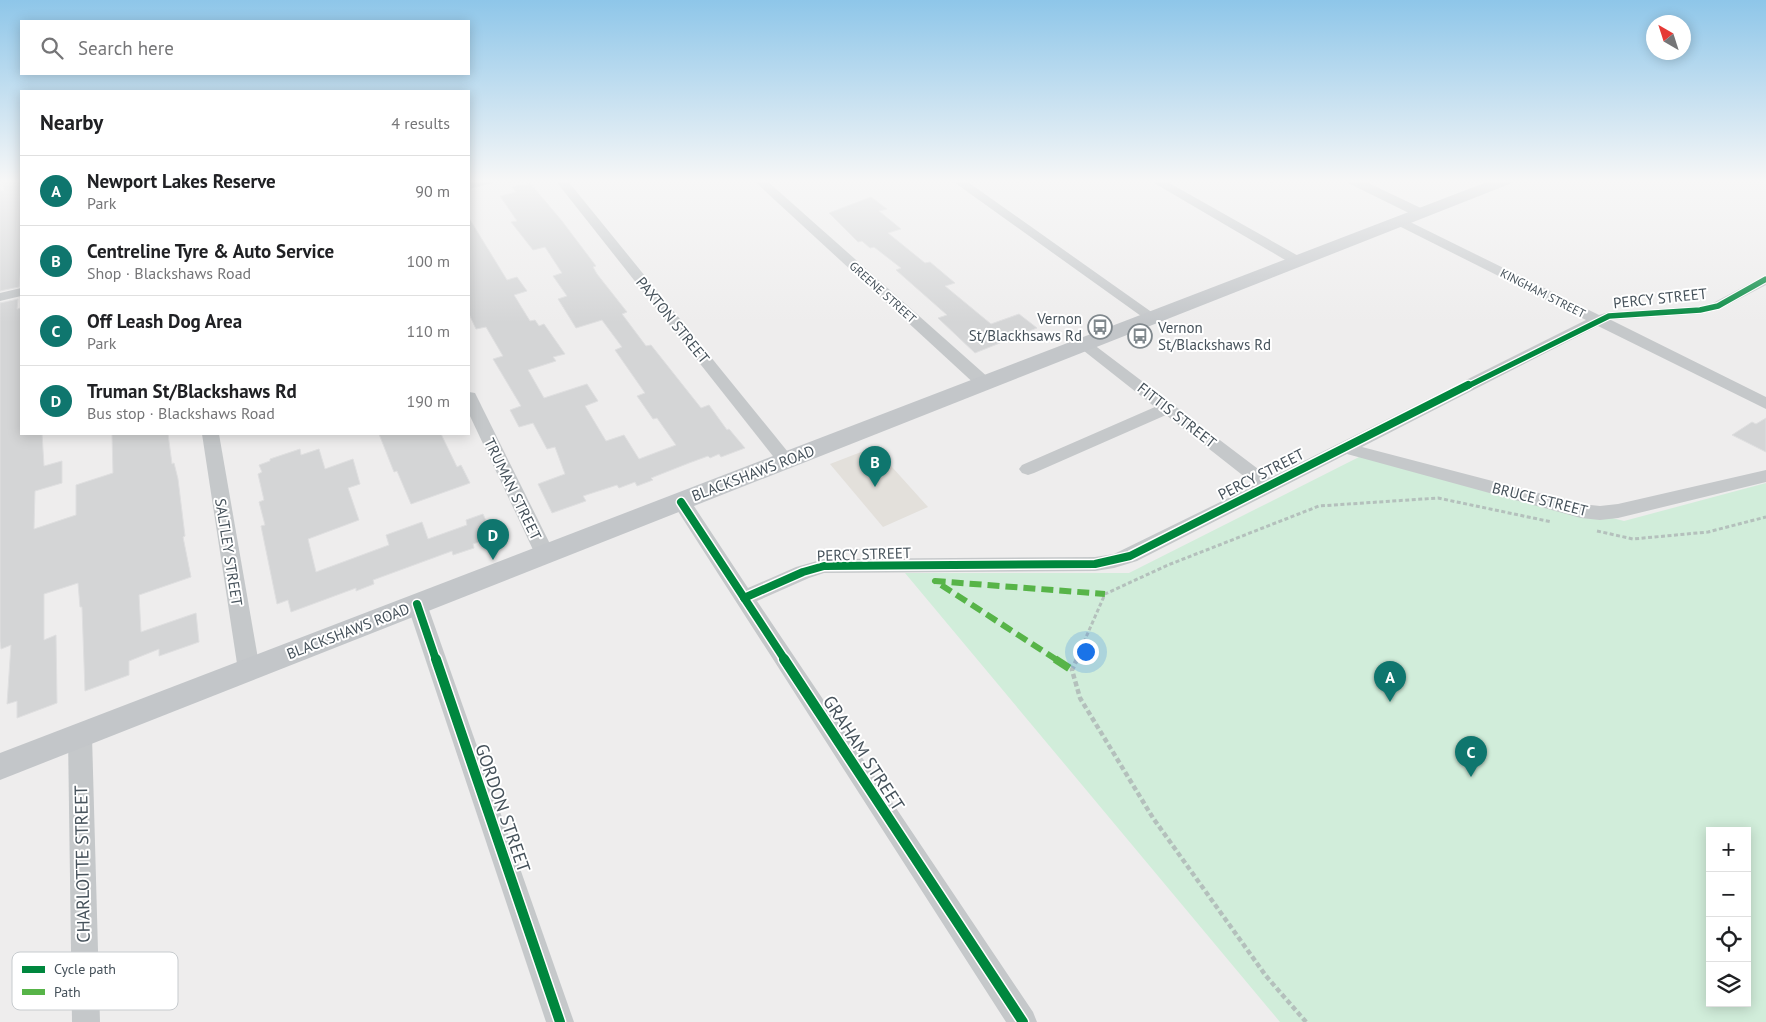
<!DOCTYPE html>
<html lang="en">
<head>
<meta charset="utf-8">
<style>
  :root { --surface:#fff; --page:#f2f2f2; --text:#202124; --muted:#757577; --line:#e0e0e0; --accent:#0f766e }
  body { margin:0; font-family:"PT Sans",sans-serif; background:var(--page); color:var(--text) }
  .controls { position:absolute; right:15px; bottom:15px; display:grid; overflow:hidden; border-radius:0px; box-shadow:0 2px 12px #0003 }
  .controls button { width:45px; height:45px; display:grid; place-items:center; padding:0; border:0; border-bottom:1px solid var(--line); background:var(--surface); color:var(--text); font:25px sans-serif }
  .compass { position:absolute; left:1646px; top:15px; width:45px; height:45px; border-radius:50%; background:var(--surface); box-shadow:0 2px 12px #0003; rotate:321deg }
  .you { position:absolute; left:1085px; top:651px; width:18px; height:18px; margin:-12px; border:4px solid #fff; border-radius:50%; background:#1a73e8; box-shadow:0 0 0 8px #1a73e833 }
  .badge { display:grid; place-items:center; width:32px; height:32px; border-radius:50%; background:var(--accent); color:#fff; font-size:16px; font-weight:700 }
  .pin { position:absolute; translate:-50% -41px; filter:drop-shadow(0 1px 2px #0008) }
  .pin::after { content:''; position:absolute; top:26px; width:18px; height:15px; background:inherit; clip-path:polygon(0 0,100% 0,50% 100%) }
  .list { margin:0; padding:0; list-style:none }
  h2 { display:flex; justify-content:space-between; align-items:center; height:65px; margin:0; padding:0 20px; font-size:21px }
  h2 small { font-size:16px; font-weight:400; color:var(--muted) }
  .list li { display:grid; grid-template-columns:32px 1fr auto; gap:15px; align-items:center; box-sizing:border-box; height:70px; padding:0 20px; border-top:1px solid var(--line) }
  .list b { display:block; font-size:19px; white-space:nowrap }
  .list p { margin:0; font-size:16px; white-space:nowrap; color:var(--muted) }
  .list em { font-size:16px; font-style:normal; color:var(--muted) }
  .icon { flex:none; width:28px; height:28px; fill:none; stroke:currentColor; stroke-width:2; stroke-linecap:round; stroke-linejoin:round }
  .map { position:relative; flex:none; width:1766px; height:1022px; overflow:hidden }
  .search { position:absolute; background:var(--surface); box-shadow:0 2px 12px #0003; left:20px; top:20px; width:450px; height:55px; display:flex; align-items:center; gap:12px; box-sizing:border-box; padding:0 18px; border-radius:0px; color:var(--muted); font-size:19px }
  .panel { position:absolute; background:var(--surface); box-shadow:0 2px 12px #0003; left:20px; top:90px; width:450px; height:345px; border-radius:0px }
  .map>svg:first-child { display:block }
  .commercial { fill:#e3e0db }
  .green { fill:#d1edda; fill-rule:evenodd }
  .building { fill:#d4d5d6; stroke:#dfdfe0 }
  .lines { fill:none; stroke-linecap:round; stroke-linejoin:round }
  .path-far1 { stroke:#b4c0bc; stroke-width:3; stroke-dasharray:4 2.5; stroke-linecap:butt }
  .path { stroke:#b4c0bc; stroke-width:4.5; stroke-dasharray:5 3; stroke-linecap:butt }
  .minor { fill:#c5c8ca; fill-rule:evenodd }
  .major { fill:#c3c6c9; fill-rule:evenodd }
  .quiet-far1 { stroke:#57b448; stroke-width:6; stroke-dasharray:12 6; stroke-linecap:butt }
  .quiet { stroke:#57b448; stroke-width:8; stroke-dasharray:17 8; stroke-linecap:butt }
  .cycleway-far2-casing { stroke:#fff; stroke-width:8 }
  .cycleway-far1-casing { stroke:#fff; stroke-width:11 }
  .cycleway-casing { stroke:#fff; stroke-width:13 }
  .cycleway-far2 { stroke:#00873e; stroke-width:5.5 }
  .cycleway-far1 { stroke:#00873e; stroke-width:8 }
  .cycleway { stroke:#00873e; stroke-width:10 }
  .labels { text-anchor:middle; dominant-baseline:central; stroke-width:4; stroke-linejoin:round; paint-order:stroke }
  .far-street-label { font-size:12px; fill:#45515a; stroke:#fff }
  .street-label { font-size:15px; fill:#45515a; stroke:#fff }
  .poi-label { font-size:15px; fill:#45515a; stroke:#fff; text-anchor:end }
  .near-street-label { font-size:18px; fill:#45515a; stroke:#fff }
  .key { fill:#fff; stroke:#c7cbce; stroke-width:1 }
  .key-label { font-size:14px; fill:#45515a }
</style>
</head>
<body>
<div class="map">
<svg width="1766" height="1022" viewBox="0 0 1766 1022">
  <rect width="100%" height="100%" fill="#eeeded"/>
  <!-- commercial -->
  <path class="commercial" d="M874,447L928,507L883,527L830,464Z"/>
  <!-- green -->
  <path class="green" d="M1363,455L1624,521L1766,483V1022H1280L905,573H1129ZM1710,831H1747V1003H1710Z"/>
  <!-- building -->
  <g class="building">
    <path d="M3,180H21V265L19,287L0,291V191L4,190Z"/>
    <path d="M530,183L562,221L596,266L593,267L597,274L627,312L622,314L646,346L651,345L701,408L709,405L727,430L729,429L745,448L721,457L719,454L710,458L708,456L689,463L651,478L653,480L637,486L635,482L619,488L617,485L583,496L586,501L552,513L538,484L565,474L555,447L547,449L533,423L519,427L510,410L521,406L493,359L503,356L486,327L476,329L469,314V218L507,280L517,277L527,291L514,295L530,321L535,320L539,326L544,324L565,354L553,357L556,361L528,370L544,398L587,384L598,401L585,406L606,441L624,435L639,459L676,445L657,418L653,419L637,396L645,393L615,350L622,347L602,320L576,328L558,299L567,296L553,276L562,273L545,247L533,250L511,222L517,221L500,196L516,192L512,187Z"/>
    <path d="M871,197L887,209L879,211L901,229L888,233L925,263L930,262L955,283L945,286L991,324L1019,314L1037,328L975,353L938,318L947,315L896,270L901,268L874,247L870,248L862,241L858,242L829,213Z"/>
    <path d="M18,299L17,309L21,308V434H42L44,466L62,461V483L35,491L34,529L76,515V485L113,473L112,434H168L172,464L174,463L178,479L185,536L183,537L191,577L139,595L141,632L196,613L199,642L159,656V649L129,661V675L85,691L82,607H80L78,583L44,594V640L56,635L57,703L17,718V701L7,704L11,645L1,649L0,641V303Z"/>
    <path d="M1766,418V452L1732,435L1752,422L1756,424Z"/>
    <path d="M379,434H441L457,467L461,465L470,483L411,504L397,471L394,472Z"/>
    <path d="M300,449L301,455L319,449L325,469L353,459L360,484L348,488L359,520L308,539L316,572L389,545L386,535L422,522L428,539L467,525L466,520L483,514L493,537L473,544L474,548L453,555L452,551L373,580L374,584L356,591V588L291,612L288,600L277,604L261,526L265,525L259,502L264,500L258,474L262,472L259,465L270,461V459Z"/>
  </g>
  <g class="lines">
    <!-- path-far1 -->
    <g class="path-far1">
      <path d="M1597,531L1633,539L1708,532L1766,517"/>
      <path d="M1076,660L1105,594L1168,565L1319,506L1438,498L1552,522"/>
    </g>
    <!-- path -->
    <path class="path" d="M1077,659L1072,670L1080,698L1153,818L1266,976L1306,1022"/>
    <!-- minor -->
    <g class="minor">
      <path d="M475,180H495L493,183L469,189V181Z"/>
      <path d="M555,180H567L792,457L795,461L792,465L786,467L780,465Z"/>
      <path d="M753,180H766L990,379L992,383L990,387H978Z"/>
      <path d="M951,180H965L1160,318L1158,321H1148Z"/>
      <path d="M1149,180H1164L1302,258L1304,261L1297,265L1292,264Z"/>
      <path d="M1346,180H1362L1425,210L1426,213L1425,216H1415L1348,183Z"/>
      <path d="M1400,217L1599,315L1609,312L1700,306L1713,303L1766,275V285L1718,310L1700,314L1611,320L1766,397V409L1598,326L1362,447L1581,504L1600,506L1618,504L1766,470V482L1618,518L1600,520L1581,518L1347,454L1137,561L1114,568L1095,571L824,573L809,578L757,601L1033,1012L1037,1022H1006L672,502L674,497L681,495L688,497L748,588L796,567L824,559L1095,557L1114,554L1255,485L1166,415L1034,473L1028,475L1022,473L1019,469L1022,465L1155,407L1079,347L1076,344L1079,341H1089L1270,478L1586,320L1395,224L1393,221Z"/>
      <path d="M21,288V296L0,301V293Z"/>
      <path d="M469,392L475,393L477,397L555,554L552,559L545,561L538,559L535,554L469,414Z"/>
      <path d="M202,434H219L260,670L257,676L249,679L241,676L238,670Z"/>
      <path d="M417,596L424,598L427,604L574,1022H546L407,604L410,598Z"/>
      <path d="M80,726L88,729L92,736L100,1022H72L68,736L72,729Z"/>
    </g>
    <!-- major -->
    <path class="major" d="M1492,180H1514L1512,183L0,780V753Z"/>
    <!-- quiet-far1 -->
    <path class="quiet-far1" d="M1057,660L935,581L1105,594"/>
    <!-- quiet -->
    <path class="quiet" d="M1055,659L1072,670"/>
    <!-- cycleway-far2 casing -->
    <g class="cycleway-far2-casing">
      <path id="cycleway-far2" d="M1466,387L1609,316L1700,310L1718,306L1766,279"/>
    </g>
    <!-- cycleway-far1 casing -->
    <g class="cycleway-far1-casing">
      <g id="cycleway-far1">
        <path d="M681,502L785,660"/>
        <path d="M744,598L803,572L824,566L1095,564L1130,556L1468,385"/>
        <path d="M417,604L436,660"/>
      </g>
    </g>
    <!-- cycleway casing -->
    <g class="cycleway-casing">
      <g id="cycleway">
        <path d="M436,659L560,1022"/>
        <path d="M784,659L1023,1022"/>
      </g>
    </g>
    <!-- cycleway-far2 -->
    <use href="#cycleway-far2" class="cycleway-far2"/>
    <!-- cycleway-far1 -->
    <use href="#cycleway-far1" class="cycleway-far1"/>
    <!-- cycleway -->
    <use href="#cycleway" class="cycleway"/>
  </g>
  <!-- sky -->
  <linearGradient id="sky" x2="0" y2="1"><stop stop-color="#8ec6e9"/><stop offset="0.56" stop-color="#f7f7f7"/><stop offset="1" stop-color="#f7f7f7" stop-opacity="0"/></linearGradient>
  <rect width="1766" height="323" fill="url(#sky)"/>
  <!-- icons -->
  <defs>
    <g id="bus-ring" transform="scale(1.25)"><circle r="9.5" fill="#fff" stroke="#80888d" stroke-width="1.5"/><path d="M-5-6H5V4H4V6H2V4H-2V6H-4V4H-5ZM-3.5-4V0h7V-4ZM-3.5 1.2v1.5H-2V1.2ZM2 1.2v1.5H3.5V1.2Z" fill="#80888d"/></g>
  </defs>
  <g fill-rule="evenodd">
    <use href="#bus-ring" x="1100" y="327"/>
    <use href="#bus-ring" x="1140" y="336"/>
  </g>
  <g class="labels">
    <!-- far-street labels -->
    <g class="far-street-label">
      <text transform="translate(883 292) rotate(42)">GREENE STREET</text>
      <text transform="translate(1543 293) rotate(27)">KINGHAM STREET</text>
    </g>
    <!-- street labels -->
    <g class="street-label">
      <text transform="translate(1660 298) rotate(-6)">PERCY STREET</text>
      <text transform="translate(673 320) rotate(51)">PAXTON STREET</text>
      <text transform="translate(1177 415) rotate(38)">FITTIS STREET</text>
      <text transform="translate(753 473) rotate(-21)">BLACKSHAWS ROAD</text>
      <text transform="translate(1261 474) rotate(-27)">PERCY STREET</text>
      <text transform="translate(513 489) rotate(64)">TRUMAN STREET</text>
      <text transform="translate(1540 499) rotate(14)">BRUCE STREET</text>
      <text transform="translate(229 552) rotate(81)">SALTLEY STREET</text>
      <text transform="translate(864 554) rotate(-2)">PERCY STREET</text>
      <text transform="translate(348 631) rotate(-21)">BLACKSHAWS ROAD</text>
    </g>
    <!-- poi labels -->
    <g class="poi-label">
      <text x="1082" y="318">Vernon<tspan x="1082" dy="17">St/Blackhsaws Rd</tspan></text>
      <text x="1158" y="327" text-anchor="start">Vernon<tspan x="1158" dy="17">St/Blackshaws Rd</tspan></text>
    </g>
    <!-- near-street labels -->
    <g class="near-street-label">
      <text transform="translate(864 753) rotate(57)">GRAHAM STREET</text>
      <text transform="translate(503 808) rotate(71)">GORDON STREET</text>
      <text transform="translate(82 864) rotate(-91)">CHARLOTTE STREET</text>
    </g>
  </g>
  <!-- legend -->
  <rect x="12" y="952" width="166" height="58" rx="8" class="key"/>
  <rect x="22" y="966" width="23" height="7" fill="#00873e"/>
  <rect x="22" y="989" width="23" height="6" fill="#57b448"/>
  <g class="key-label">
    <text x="54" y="974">Cycle path</text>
    <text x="54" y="997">Path</text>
  </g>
</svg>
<div class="controls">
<button>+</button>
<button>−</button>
<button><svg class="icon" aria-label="locate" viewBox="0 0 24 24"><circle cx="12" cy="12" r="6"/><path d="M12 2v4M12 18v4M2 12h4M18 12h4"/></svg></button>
<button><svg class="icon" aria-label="layers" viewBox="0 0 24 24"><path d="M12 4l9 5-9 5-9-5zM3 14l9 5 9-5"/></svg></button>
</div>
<svg class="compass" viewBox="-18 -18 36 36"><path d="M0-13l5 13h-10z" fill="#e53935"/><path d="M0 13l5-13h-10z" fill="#757577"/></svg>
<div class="you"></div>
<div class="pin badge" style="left:1390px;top:702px">A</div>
<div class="pin badge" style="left:875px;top:487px">B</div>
<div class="pin badge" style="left:1471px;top:777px">C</div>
<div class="pin badge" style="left:493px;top:560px">D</div>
<div class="search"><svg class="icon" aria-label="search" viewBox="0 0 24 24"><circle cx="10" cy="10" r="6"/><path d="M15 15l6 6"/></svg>Search here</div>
<section class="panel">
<h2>Nearby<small>4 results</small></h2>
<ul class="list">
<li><span class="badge">A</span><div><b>Newport Lakes Reserve</b><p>Park</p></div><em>90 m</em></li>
<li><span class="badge">B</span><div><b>Centreline Tyre &amp; Auto Service</b><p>Shop · Blackshaws Road</p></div><em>100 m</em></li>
<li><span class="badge">C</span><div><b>Off Leash Dog Area</b><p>Park</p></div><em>110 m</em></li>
<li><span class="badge">D</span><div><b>Truman St/Blackshaws Rd</b><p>Bus stop · Blackshaws Road</p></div><em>190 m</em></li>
</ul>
</section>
</div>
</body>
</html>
